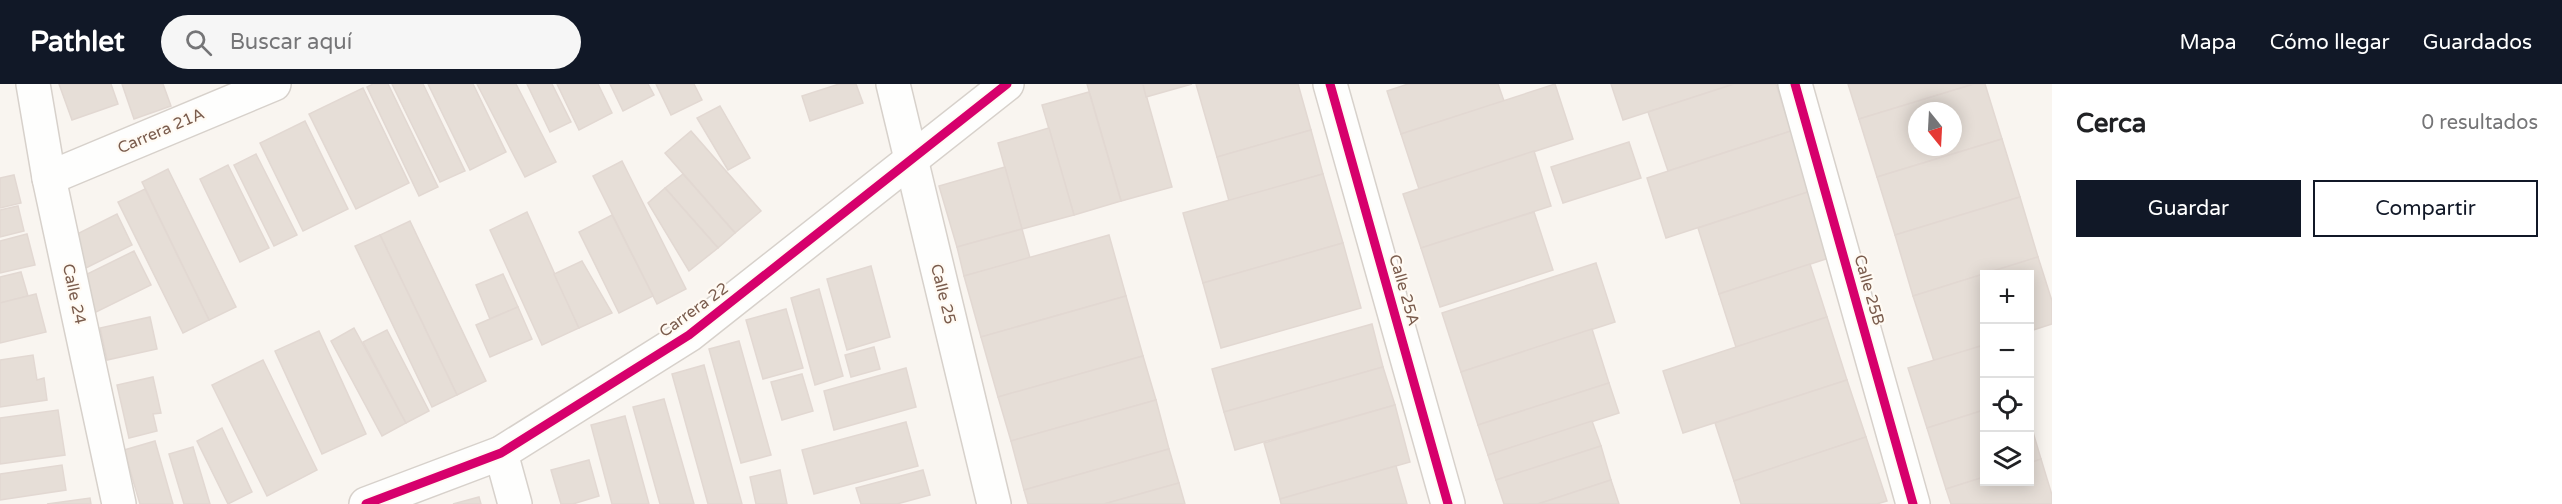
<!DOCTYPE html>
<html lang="es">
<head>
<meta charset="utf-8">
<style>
  :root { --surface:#fff; --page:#f6f6f6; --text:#202124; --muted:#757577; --line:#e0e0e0; --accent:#111827 }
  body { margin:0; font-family:"Varela Round",sans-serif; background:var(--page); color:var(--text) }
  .controls { position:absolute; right:18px; bottom:18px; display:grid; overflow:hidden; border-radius:0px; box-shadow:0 3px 15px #0003 }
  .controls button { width:54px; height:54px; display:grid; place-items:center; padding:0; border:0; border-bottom:2px solid var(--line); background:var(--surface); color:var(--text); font:30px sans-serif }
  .compass { position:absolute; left:1908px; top:18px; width:54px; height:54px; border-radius:50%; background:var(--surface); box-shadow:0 3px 15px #0003; rotate:162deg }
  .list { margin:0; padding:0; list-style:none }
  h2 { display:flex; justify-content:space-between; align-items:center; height:78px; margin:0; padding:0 24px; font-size:26px }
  h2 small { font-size:20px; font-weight:400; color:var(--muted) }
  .actions { display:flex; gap:12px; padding:18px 24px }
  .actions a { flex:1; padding:14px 0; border:2px solid var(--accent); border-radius:0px; text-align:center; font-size:21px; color:var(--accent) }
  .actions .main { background:var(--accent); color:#fff }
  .icon { flex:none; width:33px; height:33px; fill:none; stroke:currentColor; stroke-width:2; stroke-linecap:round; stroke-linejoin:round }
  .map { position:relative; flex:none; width:2052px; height:420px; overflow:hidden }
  header { display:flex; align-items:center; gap:36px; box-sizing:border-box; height:84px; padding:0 30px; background:var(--accent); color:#fff }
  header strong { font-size:28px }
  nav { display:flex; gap:33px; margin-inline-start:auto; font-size:21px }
  .search { width:420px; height:54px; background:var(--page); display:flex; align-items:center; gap:15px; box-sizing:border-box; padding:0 21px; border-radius:33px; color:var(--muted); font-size:22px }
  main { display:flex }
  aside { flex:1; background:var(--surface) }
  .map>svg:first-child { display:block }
  .building { fill:#e6ded7; stroke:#e2d8d2; stroke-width:1.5; fill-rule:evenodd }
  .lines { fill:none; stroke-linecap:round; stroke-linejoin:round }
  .street-casing { stroke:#d7d1cb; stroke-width:36 }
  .street { stroke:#fefefd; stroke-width:33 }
  .cycleway-casing { stroke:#fffaf3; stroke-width:13 }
  .cycleway { stroke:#d6006c; stroke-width:9 }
  .labels { text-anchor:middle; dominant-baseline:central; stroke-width:4.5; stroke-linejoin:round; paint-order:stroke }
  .street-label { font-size:16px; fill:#7a5c4d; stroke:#fffaf3 }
</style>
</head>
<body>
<header>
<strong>Pathlet</strong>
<div class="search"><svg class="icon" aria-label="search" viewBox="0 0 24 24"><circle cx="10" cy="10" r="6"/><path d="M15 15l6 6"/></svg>Buscar aquí</div>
<nav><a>Mapa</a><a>Cómo llegar</a><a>Guardados</a></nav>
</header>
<main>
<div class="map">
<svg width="2052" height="420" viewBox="0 0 2052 420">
  <rect width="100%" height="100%" fill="#f9f5f0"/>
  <!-- building -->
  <g class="building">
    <path d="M59,0H111L118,20L72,36Z"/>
    <path d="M122,0H163L171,22L134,35Z"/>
    <path d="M373,0H388L438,103L419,112L367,3Z"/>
    <path d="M392,0H423L465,87L440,98Z"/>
    <path d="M428,0H473L506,68L470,86Z"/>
    <path d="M477,0H516L556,78L525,93Z"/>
    <path d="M527,0H552L571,38L550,48Z"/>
    <path d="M557,0H598L612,29L579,46Z"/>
    <path d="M610,0H648L654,11L623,27Z"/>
    <path d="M656,0H694L702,16L671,31Z"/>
    <path d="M839,0H856L863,19L810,37L802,12Z"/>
    <path d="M1087,0H1143L1172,103L1121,117Z"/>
    <path d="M1143,0H1192L1146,13Z"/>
    <path d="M1196,0H1298L1311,46L1217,73Z"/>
    <path d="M1408,0H1498L1504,17L1401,50L1387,7Z"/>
    <path d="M1555,0L1573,55L1419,105L1401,50Z"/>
    <path d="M1611,0H1734L1623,36Z"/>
    <path d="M1734,0H1776L1791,47L1668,87L1648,28Z"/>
    <path d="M1848,0H1974L1859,35Z"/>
    <path d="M1974,0H1985L2002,55L1877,93L1859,35ZM1917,27H1953V63H1917Z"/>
    <path d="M363,4L409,99L356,125L309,30Z"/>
    <path d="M1089,8L1121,117L1074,131L1042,21Z"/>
    <path d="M720,22L750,74L728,86L697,34Z"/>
    <path d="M305,37L348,125L303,147L260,59Z"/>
    <path d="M1049,44L1074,131L1022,145L998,59Z"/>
    <path d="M1311,46L1323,90L1229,117L1217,73Z"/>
    <path d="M691,47L761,127L735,149L665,69Z"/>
    <path d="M1791,47L1811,107L1666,154L1647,94Z"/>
    <path d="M2002,55L2020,113L1895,151L1877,93Z"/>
    <path d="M1629,58L1641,94L1563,119L1551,83Z"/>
    <path d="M1534,67L1551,122L1421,164L1403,110Z"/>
    <path d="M256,70L297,151L274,162L234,81Z"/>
    <path d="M622,77L686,205L657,220L593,92Z"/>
    <path d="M228,81L269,164L240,178L200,95Z"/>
    <path d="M1005,83L1022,145L957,163L939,102Z"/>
    <path d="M168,85L236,223L209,236L142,98Z"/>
    <path d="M683,90L735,149L718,164L665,104Z"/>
    <path d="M1323,90L1343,159L1203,199L1183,129Z"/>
    <path d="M14,91L21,119L0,124V94Z"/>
    <path d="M665,104L718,164L689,187L648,119Z"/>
    <path d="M145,105L209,236L183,249L118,118Z"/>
    <path d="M1811,107L1832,173L1719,210L1698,144Z"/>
    <path d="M2020,113L2038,173L1913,212L1895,151Z"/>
    <path d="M18,122L24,147L0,153V126Z"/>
    <path d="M527,128L579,244L542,261L490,146Z"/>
    <path d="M1534,128L1553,186L1440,223L1421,164Z"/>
    <path d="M117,130L132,161L86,184L71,153Z"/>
    <path d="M612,131L653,212L619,229L579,148Z"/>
    <path d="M410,137L486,297L457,311L380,151Z"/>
    <path d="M1022,145L1030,174L964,192L957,163Z"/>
    <path d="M27,150L35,181L0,189V157Z"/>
    <path d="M380,151L457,311L432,323L355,162Z"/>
    <path d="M1109,151L1126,212L981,253L964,192Z"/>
    <path d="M1343,159L1361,224L1221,264L1203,199Z"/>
    <path d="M134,167L151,201L92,230L75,196Z"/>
    <path d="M2038,173L2052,217V240L2030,247V190H1984V261L1934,277L1913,212Z"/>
    <path d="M582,177L612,229L579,244L554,190Z"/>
    <path d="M1596,179L1615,238L1461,288L1442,229Z"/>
    <path d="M1810,180L1827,233L1736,263L1719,210Z"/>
    <path d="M871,182L890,253L847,266L827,195Z"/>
    <path d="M21,188L28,212L0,219V193Z"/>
    <path d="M503,190L518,223L490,235L476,201Z"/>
    <path d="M819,205L843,292L815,301L791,214Z"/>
    <path d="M36,210L46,248L0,259V219Z"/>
    <path d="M1126,212L1143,272L998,313L981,253Z"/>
    <path d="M518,223L532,255L490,273L476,241Z"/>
    <path d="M786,225L803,284L763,295L746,236Z"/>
    <path d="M150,233L157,265L107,276L100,244Z"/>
    <path d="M1827,233L1847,296L1683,349L1663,287Z"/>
    <path d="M1372,240L1383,283L1224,328L1212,285Z"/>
    <path d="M354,244L406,339L382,352L331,257Z"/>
    <path d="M1592,245L1609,299L1478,341L1461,288Z"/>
    <path d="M387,246L429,327L406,339L363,258Z"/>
    <path d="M319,247L366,350L322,370L275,267Z"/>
    <path d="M739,257L771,371L741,379L709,265Z"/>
    <path d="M1984,261V326L1927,344L1908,284Z"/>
    <path d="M874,263L880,285L851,293L845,271Z"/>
    <path d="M33,271L37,296L44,294L47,316L0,323V276Z"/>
    <path d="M1143,272L1156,316L1011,357L998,313Z"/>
    <path d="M263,276L317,386L267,412L212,301Z"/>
    <path d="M704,281L742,420H708L672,290Z"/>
    <path d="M1383,283L1395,321L1235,366L1224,328Z"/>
    <path d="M906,284L916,323L834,346L824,307Z"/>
    <path d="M802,290L813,327L782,336L771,298Z"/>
    <path d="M153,293L161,329L153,330L157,347L129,354L117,301Z"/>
    <path d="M1847,296L1866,353L1734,397L1715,339Z"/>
    <path d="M1609,299L1619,329L1488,371L1478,341Z"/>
    <path d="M664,315L694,420H660L633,323Z"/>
    <path d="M1156,316L1169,365L1024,406L1011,357Z"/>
    <path d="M1395,321L1410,378L1280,415L1264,359Z"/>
    <path d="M58,326L65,371L0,380V334Z"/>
    <path d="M1984,326V393L1946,405L1927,344Z"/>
    <path d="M625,332L649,420H612L591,341Z"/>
    <path d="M1592,337L1601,362L1496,396L1488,371Z"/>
    <path d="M906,338L918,382L814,410L802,366Z"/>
    <path d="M2030,338L2041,375L2030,379Z"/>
    <path d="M222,344L252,408L228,420L197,357Z"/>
    <path d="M1866,353L1887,417L1877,420H1741L1734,397Z"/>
    <path d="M155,357L173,420H140L124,366Z"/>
    <path d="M1601,362L1611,396L1538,420H1504L1496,396Z"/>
    <path d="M193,363L210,420H184L169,370Z"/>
    <path d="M1169,365L1179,399L1104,420H1028L1024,406Z"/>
    <path d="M2041,375L2052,411V420H1951L1946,405L1984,393V398H2030V379Z"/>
    <path d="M589,376L599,412L573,420H561L551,386Z"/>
    <path d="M62,381L66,406L0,416V390Z"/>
    <path d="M1396,382L1407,420H1281L1280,415Z"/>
    <path d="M780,386L787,420H756L750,393Z"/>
    <path d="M923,386L930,411L897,420H861L856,404Z"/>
    <path d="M1611,396L1619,420H1538Z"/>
    <path d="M1179,399L1185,420H1104Z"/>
    <path d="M479,413L481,420H453Z"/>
    <path d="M90,414L91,420H47Z"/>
  </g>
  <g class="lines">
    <!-- street casing -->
    <g class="street-casing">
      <g id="street">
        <path d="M33,0L49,94L119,420"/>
        <path d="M893,0L994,420"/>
        <path d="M1330,0L1448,420"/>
        <path d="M1795,0L1913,420"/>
        <path d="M49,94L274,0"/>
        <path d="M501,369L515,420"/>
        <path d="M366,420L501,369L689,251L1007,0"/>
      </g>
    </g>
    <!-- street -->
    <use href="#street" class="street"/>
    <!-- cycleway casing -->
    <g class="cycleway-casing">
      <g id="cycleway">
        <path d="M1330,0L1448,420"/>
        <path d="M1795,0L1913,420"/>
        <path d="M366,420L501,369L689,251L1007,0"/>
      </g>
    </g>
    <!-- cycleway -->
    <use href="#cycleway" class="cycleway"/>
  </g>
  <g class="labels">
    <!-- street labels -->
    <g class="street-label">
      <text transform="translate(161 47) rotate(-23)">Carrera 21A</text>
      <text transform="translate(1404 206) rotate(74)">Calle 25A</text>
      <text transform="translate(1869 206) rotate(74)">Calle 25B</text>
      <text transform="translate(74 210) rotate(78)">Calle 24</text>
      <text transform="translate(943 210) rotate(76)">Calle 25</text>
      <text transform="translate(694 226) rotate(-36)">Carrera 22</text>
    </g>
  </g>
</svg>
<div class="controls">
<button>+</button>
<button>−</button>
<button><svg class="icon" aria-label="locate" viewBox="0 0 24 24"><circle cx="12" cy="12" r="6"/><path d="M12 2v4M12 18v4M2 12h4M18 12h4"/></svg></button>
<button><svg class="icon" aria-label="layers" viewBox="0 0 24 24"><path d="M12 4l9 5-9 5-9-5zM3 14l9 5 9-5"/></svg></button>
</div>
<svg class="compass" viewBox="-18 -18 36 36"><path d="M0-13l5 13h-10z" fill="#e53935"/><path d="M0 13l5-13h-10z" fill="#757577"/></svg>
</div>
<aside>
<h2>Cerca<small>0 resultados</small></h2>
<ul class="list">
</ul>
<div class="actions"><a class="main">Guardar</a><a>Compartir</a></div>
</aside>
</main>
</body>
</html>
